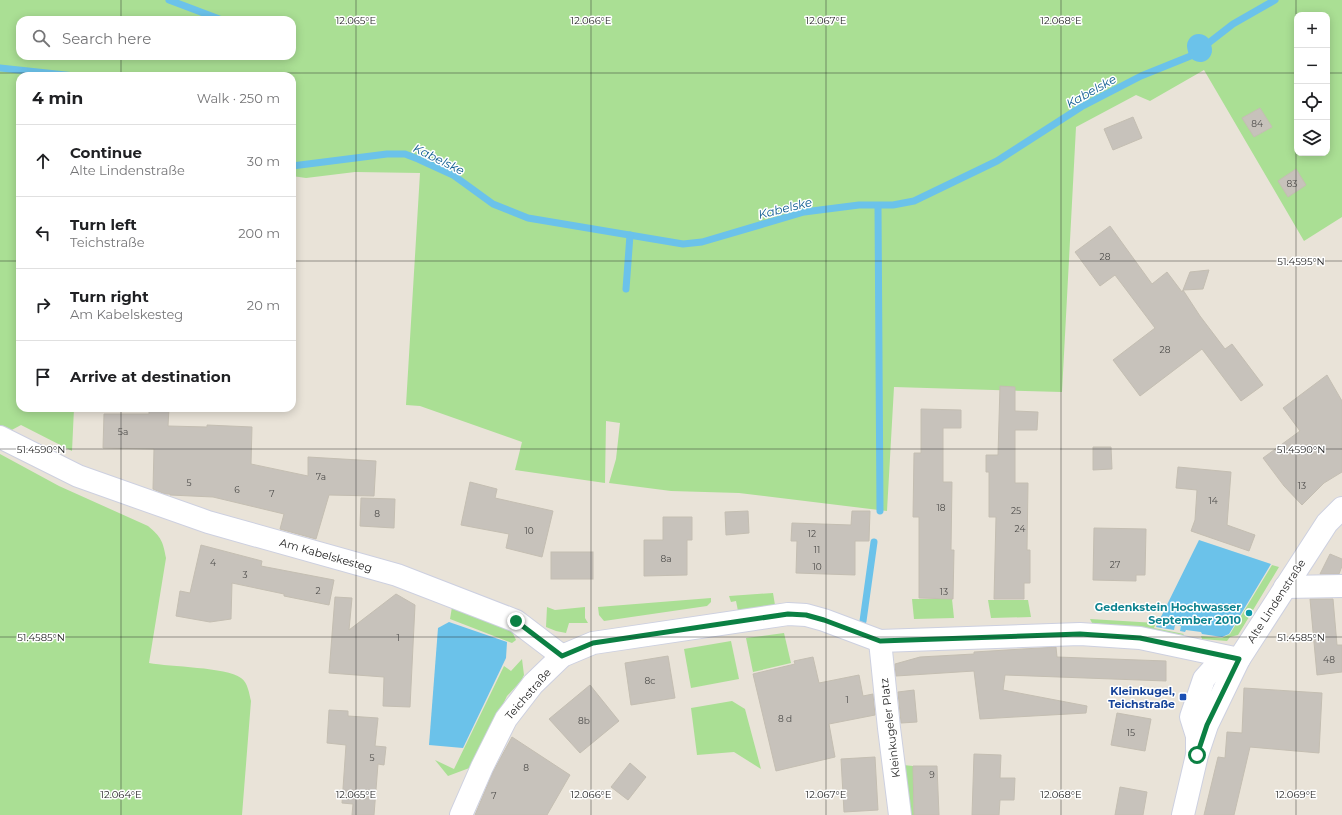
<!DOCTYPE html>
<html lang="en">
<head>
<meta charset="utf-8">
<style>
  :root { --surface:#fff; --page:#f6f6f6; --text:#202124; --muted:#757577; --line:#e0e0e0 }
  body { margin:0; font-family:Montserrat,sans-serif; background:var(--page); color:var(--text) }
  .controls { position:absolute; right:12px; top:12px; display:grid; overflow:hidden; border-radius:8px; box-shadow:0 2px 10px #0003 }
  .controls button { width:36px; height:36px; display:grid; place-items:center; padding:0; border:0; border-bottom:1px solid var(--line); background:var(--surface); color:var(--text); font:20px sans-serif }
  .stop { position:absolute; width:12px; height:12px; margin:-9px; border:3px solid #0b8043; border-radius:50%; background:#fff }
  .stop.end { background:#0b8043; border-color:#fff; box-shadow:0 1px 4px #0008 }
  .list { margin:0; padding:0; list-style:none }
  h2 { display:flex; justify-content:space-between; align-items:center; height:52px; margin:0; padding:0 16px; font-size:17px }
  h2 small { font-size:13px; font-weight:400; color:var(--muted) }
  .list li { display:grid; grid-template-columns:26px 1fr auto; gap:12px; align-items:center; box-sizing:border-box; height:72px; padding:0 16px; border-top:1px solid var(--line) }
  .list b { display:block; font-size:15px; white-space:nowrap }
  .list p { margin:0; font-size:13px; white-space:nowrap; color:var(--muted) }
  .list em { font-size:13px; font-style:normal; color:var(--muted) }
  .icon { flex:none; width:22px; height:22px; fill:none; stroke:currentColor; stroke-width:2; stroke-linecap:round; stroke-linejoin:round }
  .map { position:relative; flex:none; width:1342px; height:815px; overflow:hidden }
  .search { position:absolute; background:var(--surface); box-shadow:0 2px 10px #0003; left:16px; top:16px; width:280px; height:44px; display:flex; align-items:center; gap:10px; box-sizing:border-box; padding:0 14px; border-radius:12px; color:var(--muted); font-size:15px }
  .panel { position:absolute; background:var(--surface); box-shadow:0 2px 10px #0003; left:16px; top:72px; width:280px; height:340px; border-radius:12px }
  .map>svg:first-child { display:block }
  .green { fill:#aadf94; fill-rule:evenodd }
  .water { fill:#6bc2ea }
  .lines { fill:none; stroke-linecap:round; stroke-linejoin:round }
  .stream { stroke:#6bc2ea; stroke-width:7 }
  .canal { stroke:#6bc2ea; stroke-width:24 }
  .building { fill:#c7c2bb; stroke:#c4beb2 }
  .minor-casing { stroke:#cdd0e0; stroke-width:24 }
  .minor { stroke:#fff; stroke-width:22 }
  .route { stroke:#0b8043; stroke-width:5 }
  .ticks { fill:none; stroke:#262626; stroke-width:1; stroke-opacity:0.45 }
  .culture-dot { fill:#0f9aa8; stroke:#fff; stroke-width:1.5 }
  .transit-dot { fill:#1a4fb4; stroke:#fff; stroke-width:1.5 }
  .labels { text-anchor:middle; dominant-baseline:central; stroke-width:3; stroke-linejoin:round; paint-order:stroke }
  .number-label { font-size:9px; fill:#4e4d4b }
  .street-label { font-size:11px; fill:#262626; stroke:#fff }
  .culture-label { font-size:11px; font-weight:bold; fill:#0d838f; stroke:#fff; text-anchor:end }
  .transit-label { font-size:11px; font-weight:bold; fill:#164399; stroke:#fff; text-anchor:end }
  .water-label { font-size:12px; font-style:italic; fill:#105d91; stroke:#fff }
  .ticks-label { font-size:10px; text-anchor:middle; fill:#262626; stroke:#fff; stroke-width:3; stroke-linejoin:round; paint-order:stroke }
</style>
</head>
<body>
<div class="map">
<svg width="1342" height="815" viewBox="0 0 1342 815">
  <rect width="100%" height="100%" fill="#e9e3d8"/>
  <!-- green -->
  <g class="green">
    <path d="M0,0H1342V217L1304,241L1204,70L1150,101L1136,95L1076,127L1062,392L894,387L887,511L739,493L671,491L609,483L616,459L620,423L606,421L605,483L515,470L522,442L420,406L406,405L420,173L355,172L306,178L292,176V76H20V408H74L72,451L21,425L8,432L0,428ZM1297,15H1327V153H1297ZM20,20H292V56H20Z"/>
    <path d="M0,454L59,486L148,526C161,537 163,541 166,558L149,663C170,667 226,667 241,678C248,683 249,693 251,701L242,815H0Z"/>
    <path d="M1272,565L1279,567L1253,610L1248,608L1244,614L1249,617L1238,635L1230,637L1227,641L1202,639L1201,636L1222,638L1230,634Z"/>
    <path d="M773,593L775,605L738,611L736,601L731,602L729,596Z"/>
    <path d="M711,598V602L707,606L604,621L599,615L598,607Z"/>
    <path d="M912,599H952L954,618L914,619Z"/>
    <path d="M988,600H1028L1031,617L991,618Z"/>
    <path d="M452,607L510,627L516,640L512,643L450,619Z"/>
    <path d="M547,607L555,610L585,607V618L588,623H569L566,633L556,631L546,627Z"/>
    <path d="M1090,619L1156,623L1154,628L1184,634L1183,635L1122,626L1092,623Z"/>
    <path d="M784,633L791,663L753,672L746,638Z"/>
    <path d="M731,641L739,679L691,688L684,649Z"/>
    <path d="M522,659L524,675L521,681L507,696L472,767L448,776L435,760L454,769L504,666L511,671Z"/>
    <path d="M732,701L745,709L761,769L734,752L697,755L691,708Z"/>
    <path d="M903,765L913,766L914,815H909Z"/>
  </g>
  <!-- water -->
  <g class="water">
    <path d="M1199,540L1271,564L1229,634L1222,637L1202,634L1201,632L1186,630L1185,632L1180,631L1181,626L1175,625L1174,630L1156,627Z"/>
    <path d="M449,622L507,642L506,658L463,748L429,745L438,628Z"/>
  </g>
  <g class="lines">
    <!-- stream -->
    <g class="stream">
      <path d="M169,0L222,20"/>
      <path d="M0,68L75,76"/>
      <path d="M292,166L387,154H405L418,159L453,175L493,204L528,218L683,244L702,242L804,212L859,205H893L914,201L997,161L1081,107L1141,76L1193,55L1233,24L1275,0"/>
      <path d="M878,206L880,511"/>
      <path d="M626,289L630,235"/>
      <path d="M863,621L874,542"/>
    </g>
    <!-- canal -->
    <path class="canal" d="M1199,46L1200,50"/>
  </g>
  <!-- building -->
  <g class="building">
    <path d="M1260,108L1272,127L1254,137L1242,118Z"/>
    <path d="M1133,117L1142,138L1113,150L1104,129Z"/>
    <path d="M1296,169L1306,185L1288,197L1278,181Z"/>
    <path d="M1110,226L1152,284L1167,272L1182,292L1183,290L1200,316L1225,349L1232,344L1263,385L1241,401L1202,349L1140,396L1113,360L1155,328L1115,275L1100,286L1075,252Z"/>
    <path d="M1209,270L1203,289L1183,290L1190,272Z"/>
    <path d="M1327,375L1342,401V472L1324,483L1302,505L1284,486L1263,458L1300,431L1283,408Z"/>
    <path d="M1000,386L1015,387V411L1038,412L1037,430H1015V483H1028L1027,550H1030V583H1024V599H994L996,517H989V472H986V455H998Z"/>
    <path d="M149,408H169L168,426L207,427V425L252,427L251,464L308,476V457L376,461L374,496L329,495L316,539L280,529L284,514L213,497L170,495V494H165L153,489L154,449L103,448L104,414H149Z"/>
    <path d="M921,409L961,410V428H943V482H952L951,550H954L953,599L919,598V517H913L914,453H921Z"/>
    <path d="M1093,447H1111L1112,469L1093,470Z"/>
    <path d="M1178,467L1231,472L1227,525L1255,535L1249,551L1191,531L1195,520L1197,490L1176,488Z"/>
    <path d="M470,482L497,489L495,498L553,511L542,557L506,548L509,534L461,525Z"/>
    <path d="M361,498L395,499L394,528L360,526Z"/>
    <path d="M748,511L749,533L726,535L725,512Z"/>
    <path d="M852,511H870L869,541H855V575L796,573L797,541H791L792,523L851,525Z"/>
    <path d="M663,517H692V540H687V575L644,576V540H663Z"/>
    <path d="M1094,528L1146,529L1145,575H1136V581L1093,580Z"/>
    <path d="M201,545L262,561L261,566L334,580L329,605L284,596V594L232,583L231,619L210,622L176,616L180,591L190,593Z"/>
    <rect x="551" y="552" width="42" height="27"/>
    <path d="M1330,554L1342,559V566L1339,574H1320Z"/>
    <path d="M396,594L415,605L410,707L383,706L384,677L329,673L335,597L352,598L349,630Z"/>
    <path d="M1310,599H1333L1337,645H1342V672L1317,675Z"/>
    <path d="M1056,647L1057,657L1166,661V681L1005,675L1003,690L1087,706L1086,713L980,719L974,671L896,676L895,664L920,657L974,654V652Z"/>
    <path d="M668,656L675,698L631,705L625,663Z"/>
    <path d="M813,657L819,683L859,675L863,696L873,694L875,715L829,724L835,757L776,771L753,674L795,664L794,661Z"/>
    <path d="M590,685L619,721L580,753L549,719Z"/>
    <path d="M1244,688L1322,693L1319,753L1250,747L1234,815H1204L1218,757L1225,758L1227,732L1242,733Z"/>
    <path d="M914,690L917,722L901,723L898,692Z"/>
    <path d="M329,710L348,711V716L378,718L375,746L386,747L384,765L378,764L374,815H352L353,804L342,803L346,745L327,743Z"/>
    <path d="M1117,713L1151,719L1145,751L1111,745Z"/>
    <path d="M512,737L570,775L547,815H475L493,772Z"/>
    <path d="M974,754L1001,755L1000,778H1015L1014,800H1000L999,815H972Z"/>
    <path d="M875,757L878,810L844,812L841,759Z"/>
    <path d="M630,763L646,777L628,800L611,787Z"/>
    <path d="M913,766H937L939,815H914Z"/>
    <path d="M1120,787L1147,792L1143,815H1115Z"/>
  </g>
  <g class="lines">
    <!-- minor casing -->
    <g class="minor-casing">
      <g id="minor">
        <path d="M0,437L78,476L208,522L397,575L516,621L562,656"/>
        <path d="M1285,587L1342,586"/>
        <path d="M880,641L889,728L900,815"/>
        <path d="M1197,749V736L1191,717L1204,679L1212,670L1239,659"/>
        <path d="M461,815L482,767L506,719L533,684L562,656L593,643L788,614L806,615L824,620L880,641L1080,634L1140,638L1239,659"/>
        <path d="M1183,815L1197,755L1207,725L1239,659L1327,523L1342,508"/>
      </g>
    </g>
    <!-- minor -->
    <use href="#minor" class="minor"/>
  </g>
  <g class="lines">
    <!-- route -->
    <path class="route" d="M516,621L562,656L593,643L788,614L806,615L824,620L880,641L1080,634L1140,638L1239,659L1207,725L1197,755"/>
  </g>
  <!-- ticks -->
  <path class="ticks" d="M121,0V20M356,0V815M591,0V815M826,0V815M1061,0V815M1296,0V815M121,56V76M0,73H1297M1327,73H1342M0,261H20M292,261H1342M121,408V815M0,449H1342M0,637H1342"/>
  <!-- markers -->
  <circle class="culture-dot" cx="1249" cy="613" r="4"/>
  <rect class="transit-dot" x="1179" y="693" width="8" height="8" rx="2"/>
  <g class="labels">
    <!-- number labels -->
    <g class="number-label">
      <text x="1257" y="123">84</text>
      <text x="1292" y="183">83</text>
      <text x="1105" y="256">28</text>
      <text x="1165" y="349">28</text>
      <text x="123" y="431">5a</text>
      <text x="321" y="476">7a</text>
      <text x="189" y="482">5</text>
      <text x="1302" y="485">13</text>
      <text x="237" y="489">6</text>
      <text x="272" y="493">7</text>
      <text x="1213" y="500">14</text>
      <text x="941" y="507">18</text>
      <text x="1016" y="510">25</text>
      <text x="377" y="513">8</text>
      <text x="1020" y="528">24</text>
      <text x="529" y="530">10</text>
      <text x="812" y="533">12</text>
      <text x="817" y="549">11</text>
      <text x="666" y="558">8a</text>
      <text x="213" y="562">4</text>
      <text x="1115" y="564">27</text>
      <text x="817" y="566">10</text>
      <text x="245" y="574">3</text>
      <text x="318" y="590">2</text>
      <text x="944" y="591">13</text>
      <text x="398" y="637">1</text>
      <text x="1329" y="659">48</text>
      <text x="650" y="680">8c</text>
      <text x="847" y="699">1</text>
      <text x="785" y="718">8 d</text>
      <text x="584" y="720">8b</text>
      <text x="1131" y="732">15</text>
      <text x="372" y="757">5</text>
      <text x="526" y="767">8</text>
      <text x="932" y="774">9</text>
      <text x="494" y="795">7</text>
    </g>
    <!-- street labels -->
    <g class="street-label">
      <text transform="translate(326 555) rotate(16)">Am Kabelskesteg</text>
      <text transform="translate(1276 601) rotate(-57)">Alte Lindenstraße</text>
      <text transform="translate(528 694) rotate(-49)">Teichstraße</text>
      <text transform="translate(890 728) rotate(-97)">Kleinkugeler Platz</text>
    </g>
    <!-- culture labels -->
    <g class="culture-label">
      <text x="1241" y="607">Gedenkstein Hochwasser<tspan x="1241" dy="13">September 2010</tspan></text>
    </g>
    <!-- transit labels -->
    <g class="transit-label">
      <text x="1175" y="691">Kleinkugel,<tspan x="1175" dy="13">Teichstraße</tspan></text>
    </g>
    <!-- water labels -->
    <g class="water-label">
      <text transform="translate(1091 91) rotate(-29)">Kabelske</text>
      <text transform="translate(439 159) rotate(26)">Kabelske</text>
      <text transform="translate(785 208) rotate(-14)">Kabelske</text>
    </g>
  </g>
  <g class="ticks-label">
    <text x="356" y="24">12.065°E</text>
    <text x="591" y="24">12.066°E</text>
    <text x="826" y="24">12.067°E</text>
    <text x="1061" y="24">12.068°E</text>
    <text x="1301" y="265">51.4595°N</text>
    <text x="41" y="453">51.4590°N</text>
    <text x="1301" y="453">51.4590°N</text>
    <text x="41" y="641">51.4585°N</text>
    <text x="1301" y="641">51.4585°N</text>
    <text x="121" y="798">12.064°E</text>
    <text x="356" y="798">12.065°E</text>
    <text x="591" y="798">12.066°E</text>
    <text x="826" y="798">12.067°E</text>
    <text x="1061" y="798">12.068°E</text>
    <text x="1296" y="798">12.069°E</text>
  </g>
</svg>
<div class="controls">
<button>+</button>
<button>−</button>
<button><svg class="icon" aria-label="locate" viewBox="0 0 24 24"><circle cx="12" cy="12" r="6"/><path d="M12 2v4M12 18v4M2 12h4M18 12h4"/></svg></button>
<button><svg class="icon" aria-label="layers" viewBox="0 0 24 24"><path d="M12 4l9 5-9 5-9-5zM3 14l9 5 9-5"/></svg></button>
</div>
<div class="stop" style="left:1197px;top:755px"></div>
<div class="stop end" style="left:516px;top:621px"></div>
<div class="search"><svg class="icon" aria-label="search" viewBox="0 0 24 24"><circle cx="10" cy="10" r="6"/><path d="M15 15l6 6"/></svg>Search here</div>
<section class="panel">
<h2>4 min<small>Walk · 250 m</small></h2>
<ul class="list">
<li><svg class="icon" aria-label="ahead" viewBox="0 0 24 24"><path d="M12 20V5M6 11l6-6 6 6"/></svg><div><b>Continue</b><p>Alte Lindenstraße</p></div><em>30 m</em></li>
<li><svg class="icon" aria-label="left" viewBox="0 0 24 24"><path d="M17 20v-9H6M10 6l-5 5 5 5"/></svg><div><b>Turn left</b><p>Teichstraße</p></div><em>200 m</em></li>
<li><svg class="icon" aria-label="right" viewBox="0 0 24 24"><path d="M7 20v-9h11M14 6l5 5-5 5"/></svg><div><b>Turn right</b><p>Am Kabelskesteg</p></div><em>20 m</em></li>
<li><svg class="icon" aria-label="arrive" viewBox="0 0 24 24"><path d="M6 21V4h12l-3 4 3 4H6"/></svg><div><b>Arrive at destination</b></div></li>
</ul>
</section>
</div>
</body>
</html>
